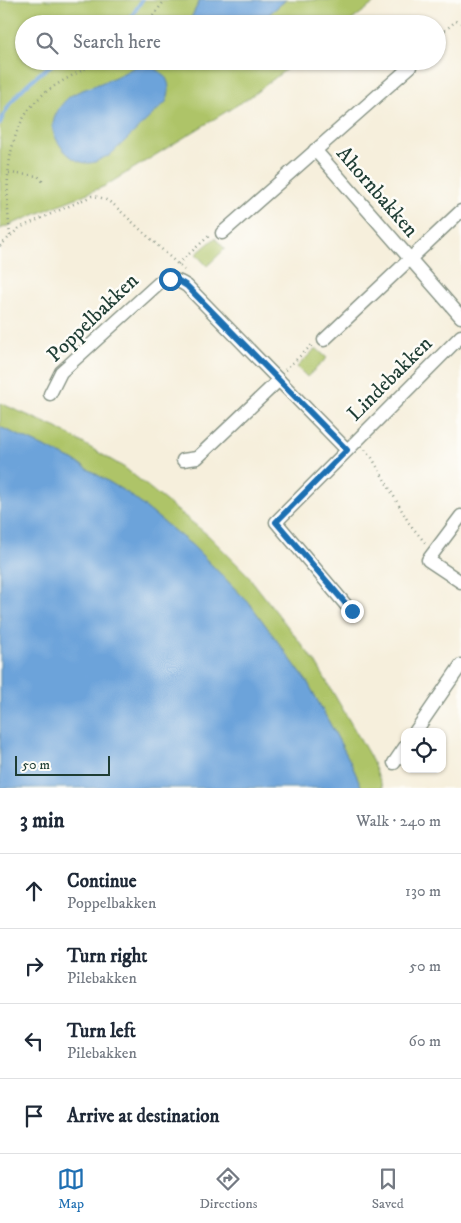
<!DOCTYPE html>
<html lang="en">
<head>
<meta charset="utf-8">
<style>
  :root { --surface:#fff; --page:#f6f6f7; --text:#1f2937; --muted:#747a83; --line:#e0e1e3; --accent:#1f6fb2 }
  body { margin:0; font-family:"IM FELL DW Pica",serif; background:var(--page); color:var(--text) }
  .controls { position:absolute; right:15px; bottom:15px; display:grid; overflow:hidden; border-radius:10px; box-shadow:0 1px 4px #0004 }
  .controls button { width:45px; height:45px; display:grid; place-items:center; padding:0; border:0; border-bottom:1px solid var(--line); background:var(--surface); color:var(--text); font:25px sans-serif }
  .scale { position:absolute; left:15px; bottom:12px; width:95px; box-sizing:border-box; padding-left:5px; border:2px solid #1f3d34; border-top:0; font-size:14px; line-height:18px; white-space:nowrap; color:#1f3d34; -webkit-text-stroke:4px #fdfcf7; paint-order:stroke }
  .stop { position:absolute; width:15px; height:15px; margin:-11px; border:4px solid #1f6fb2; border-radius:50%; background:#fff }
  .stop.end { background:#1f6fb2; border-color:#fff; box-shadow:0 1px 5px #0008 }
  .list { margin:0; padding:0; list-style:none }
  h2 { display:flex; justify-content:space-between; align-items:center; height:65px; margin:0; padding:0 20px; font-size:21px }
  h2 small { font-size:16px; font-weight:400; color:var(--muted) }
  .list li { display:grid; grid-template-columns:32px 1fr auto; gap:15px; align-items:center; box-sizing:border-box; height:75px; padding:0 20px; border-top:1px solid var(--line) }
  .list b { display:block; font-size:19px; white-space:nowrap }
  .list p { margin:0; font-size:16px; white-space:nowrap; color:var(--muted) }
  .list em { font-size:16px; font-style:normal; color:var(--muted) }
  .icon { flex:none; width:28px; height:28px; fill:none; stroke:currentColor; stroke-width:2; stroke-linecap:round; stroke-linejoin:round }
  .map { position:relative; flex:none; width:461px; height:788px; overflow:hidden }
  .search { position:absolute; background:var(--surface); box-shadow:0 1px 4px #0004; left:15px; right:15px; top:15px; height:55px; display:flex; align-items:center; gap:12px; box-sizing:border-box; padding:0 18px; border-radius:28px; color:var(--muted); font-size:19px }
  .sheet { height:365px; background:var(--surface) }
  nav { display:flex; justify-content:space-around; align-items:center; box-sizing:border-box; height:70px; border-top:1px solid var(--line); background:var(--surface); font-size:14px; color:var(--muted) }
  nav a { display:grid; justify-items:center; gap:2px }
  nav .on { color:var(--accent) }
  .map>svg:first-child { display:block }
  .green { fill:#aec468; stroke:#66804e }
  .water { fill:#6ca3da; stroke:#467087 }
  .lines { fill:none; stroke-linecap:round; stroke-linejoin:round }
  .stream { stroke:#6ca3da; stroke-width:4 }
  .minor-casing { stroke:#8a9688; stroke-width:15 }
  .path { stroke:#8a9688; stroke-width:2.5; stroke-dasharray:1 4; stroke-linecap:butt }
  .minor { stroke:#fff; stroke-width:12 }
  .route { stroke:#1f6fb2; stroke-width:6 }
  .labels { text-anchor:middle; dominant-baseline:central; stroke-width:5; stroke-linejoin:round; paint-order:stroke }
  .street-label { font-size:21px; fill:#1f3d34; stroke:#fdfcf7 }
</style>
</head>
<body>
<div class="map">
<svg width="461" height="788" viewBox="0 0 461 788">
  <rect width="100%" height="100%" fill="#fdfcf7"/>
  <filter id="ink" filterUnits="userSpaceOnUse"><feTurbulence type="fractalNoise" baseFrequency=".02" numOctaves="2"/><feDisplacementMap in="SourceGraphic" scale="10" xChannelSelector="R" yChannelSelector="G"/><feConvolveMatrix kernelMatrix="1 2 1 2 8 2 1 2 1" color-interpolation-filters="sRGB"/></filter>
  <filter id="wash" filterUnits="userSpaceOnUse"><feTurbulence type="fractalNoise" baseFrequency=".0096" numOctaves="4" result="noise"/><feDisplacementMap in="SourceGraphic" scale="20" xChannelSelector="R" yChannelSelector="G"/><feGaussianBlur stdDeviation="1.12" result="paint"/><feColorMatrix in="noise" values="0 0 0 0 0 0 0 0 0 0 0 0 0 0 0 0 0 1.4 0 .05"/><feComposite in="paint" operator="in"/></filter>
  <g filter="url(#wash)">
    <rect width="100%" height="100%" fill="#f6efdc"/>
    <!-- green -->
    <g class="green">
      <path d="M0,0H200L188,24H24V61H297L250,97L105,186L0,229Z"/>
      <path d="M286,0H378L347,24H257Z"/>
      <path d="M215,238L225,249L207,266L196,254Z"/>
      <path d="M316,348L327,358L307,377L297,367Z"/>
      <path d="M0,403L57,428L125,468L209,536L246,573L316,663L371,758L383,788H362L350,761L308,683L250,604L193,546L129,494L73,460L0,427Z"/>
    </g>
    <!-- water -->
    <g class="water">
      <path d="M200,0H286L257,24H188Z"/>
      <path d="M138,65C153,65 170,73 169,91C169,94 167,99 166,102L109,156C103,157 100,160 95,162C82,166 70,158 62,148C58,142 55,138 53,131C51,118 61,102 72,95C78,91 86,89 93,86C109,80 123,74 138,65Z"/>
      <path d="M0,427L73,460L129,494L193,546L250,604L308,683L350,761L362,788H0Z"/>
    </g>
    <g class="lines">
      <!-- stream -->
      <g class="stream">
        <path d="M126,24L130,19L142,0"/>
        <path d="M0,123C10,96 34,77 57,61"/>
      </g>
    </g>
  </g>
  <g filter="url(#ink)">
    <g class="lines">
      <!-- minor casing -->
      <g class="minor-casing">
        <g id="minor">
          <path d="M315,150L461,317"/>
          <path d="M222,233L410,67"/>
          <path d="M324,340L461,211"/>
          <path d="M50,394L61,372L160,282C170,277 178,280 187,286L347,450"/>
          <path d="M183,460L197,458L279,380"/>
          <path d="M461,516L428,560L461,582"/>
          <path d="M351,611L276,522L461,336"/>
          <path d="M415,732L461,665"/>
          <path d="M394,763L405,747"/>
        </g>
      </g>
      <!-- path -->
      <g class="path">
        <path d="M147,24L165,0"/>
        <path d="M437,37L456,21L461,23"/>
        <path d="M9,173L38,176L45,184"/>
        <path d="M10,236C5,184 3,122 50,89C66,78 83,70 100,61"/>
        <path d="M0,246L19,228L92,196C102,197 107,200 114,205L184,270"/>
        <path d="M178,264L210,235"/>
        <path d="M285,370L312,345"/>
        <path d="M365,450L371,456L409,523L426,544"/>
      </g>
      <!-- minor -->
      <use href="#minor" class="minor"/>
    </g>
  </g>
  <g class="lines" filter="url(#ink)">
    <!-- route -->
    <path class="route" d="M170,279L179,281L187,286L347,450L276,522L352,611"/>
  </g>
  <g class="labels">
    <!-- street labels -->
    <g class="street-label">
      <text transform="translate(377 192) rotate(49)">Ahornbakken</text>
      <text transform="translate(93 318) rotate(-44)">Poppelbakken</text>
      <text transform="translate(390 379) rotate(-45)">Lindebakken</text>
    </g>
  </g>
</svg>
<div class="controls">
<button><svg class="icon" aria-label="locate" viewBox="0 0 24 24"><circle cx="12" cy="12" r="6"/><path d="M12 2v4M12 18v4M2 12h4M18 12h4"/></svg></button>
</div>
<div class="scale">50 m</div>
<div class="stop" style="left:170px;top:279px"></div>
<div class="stop end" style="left:352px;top:611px"></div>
<div class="search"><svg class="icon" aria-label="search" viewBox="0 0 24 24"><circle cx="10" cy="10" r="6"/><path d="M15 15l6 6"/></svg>Search here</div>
</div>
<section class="sheet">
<h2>3 min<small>Walk · 240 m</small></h2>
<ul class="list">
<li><svg class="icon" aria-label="ahead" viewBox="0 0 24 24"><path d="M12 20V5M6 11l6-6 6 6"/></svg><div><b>Continue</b><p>Poppelbakken</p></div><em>130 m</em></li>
<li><svg class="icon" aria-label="right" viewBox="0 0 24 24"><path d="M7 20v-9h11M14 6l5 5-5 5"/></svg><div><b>Turn right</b><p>Pilebakken</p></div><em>50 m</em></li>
<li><svg class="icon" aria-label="left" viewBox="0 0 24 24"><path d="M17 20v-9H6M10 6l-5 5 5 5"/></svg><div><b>Turn left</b><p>Pilebakken</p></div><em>60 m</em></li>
<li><svg class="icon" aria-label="arrive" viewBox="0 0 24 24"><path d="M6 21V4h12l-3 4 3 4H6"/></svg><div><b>Arrive at destination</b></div></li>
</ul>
</section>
<nav>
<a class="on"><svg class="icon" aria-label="map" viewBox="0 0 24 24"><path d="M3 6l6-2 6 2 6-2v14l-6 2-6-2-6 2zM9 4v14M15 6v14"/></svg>Map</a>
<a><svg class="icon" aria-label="directions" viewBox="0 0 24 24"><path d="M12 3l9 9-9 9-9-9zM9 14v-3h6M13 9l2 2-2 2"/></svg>Directions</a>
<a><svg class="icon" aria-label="saved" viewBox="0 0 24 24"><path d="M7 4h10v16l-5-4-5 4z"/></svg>Saved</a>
</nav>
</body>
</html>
